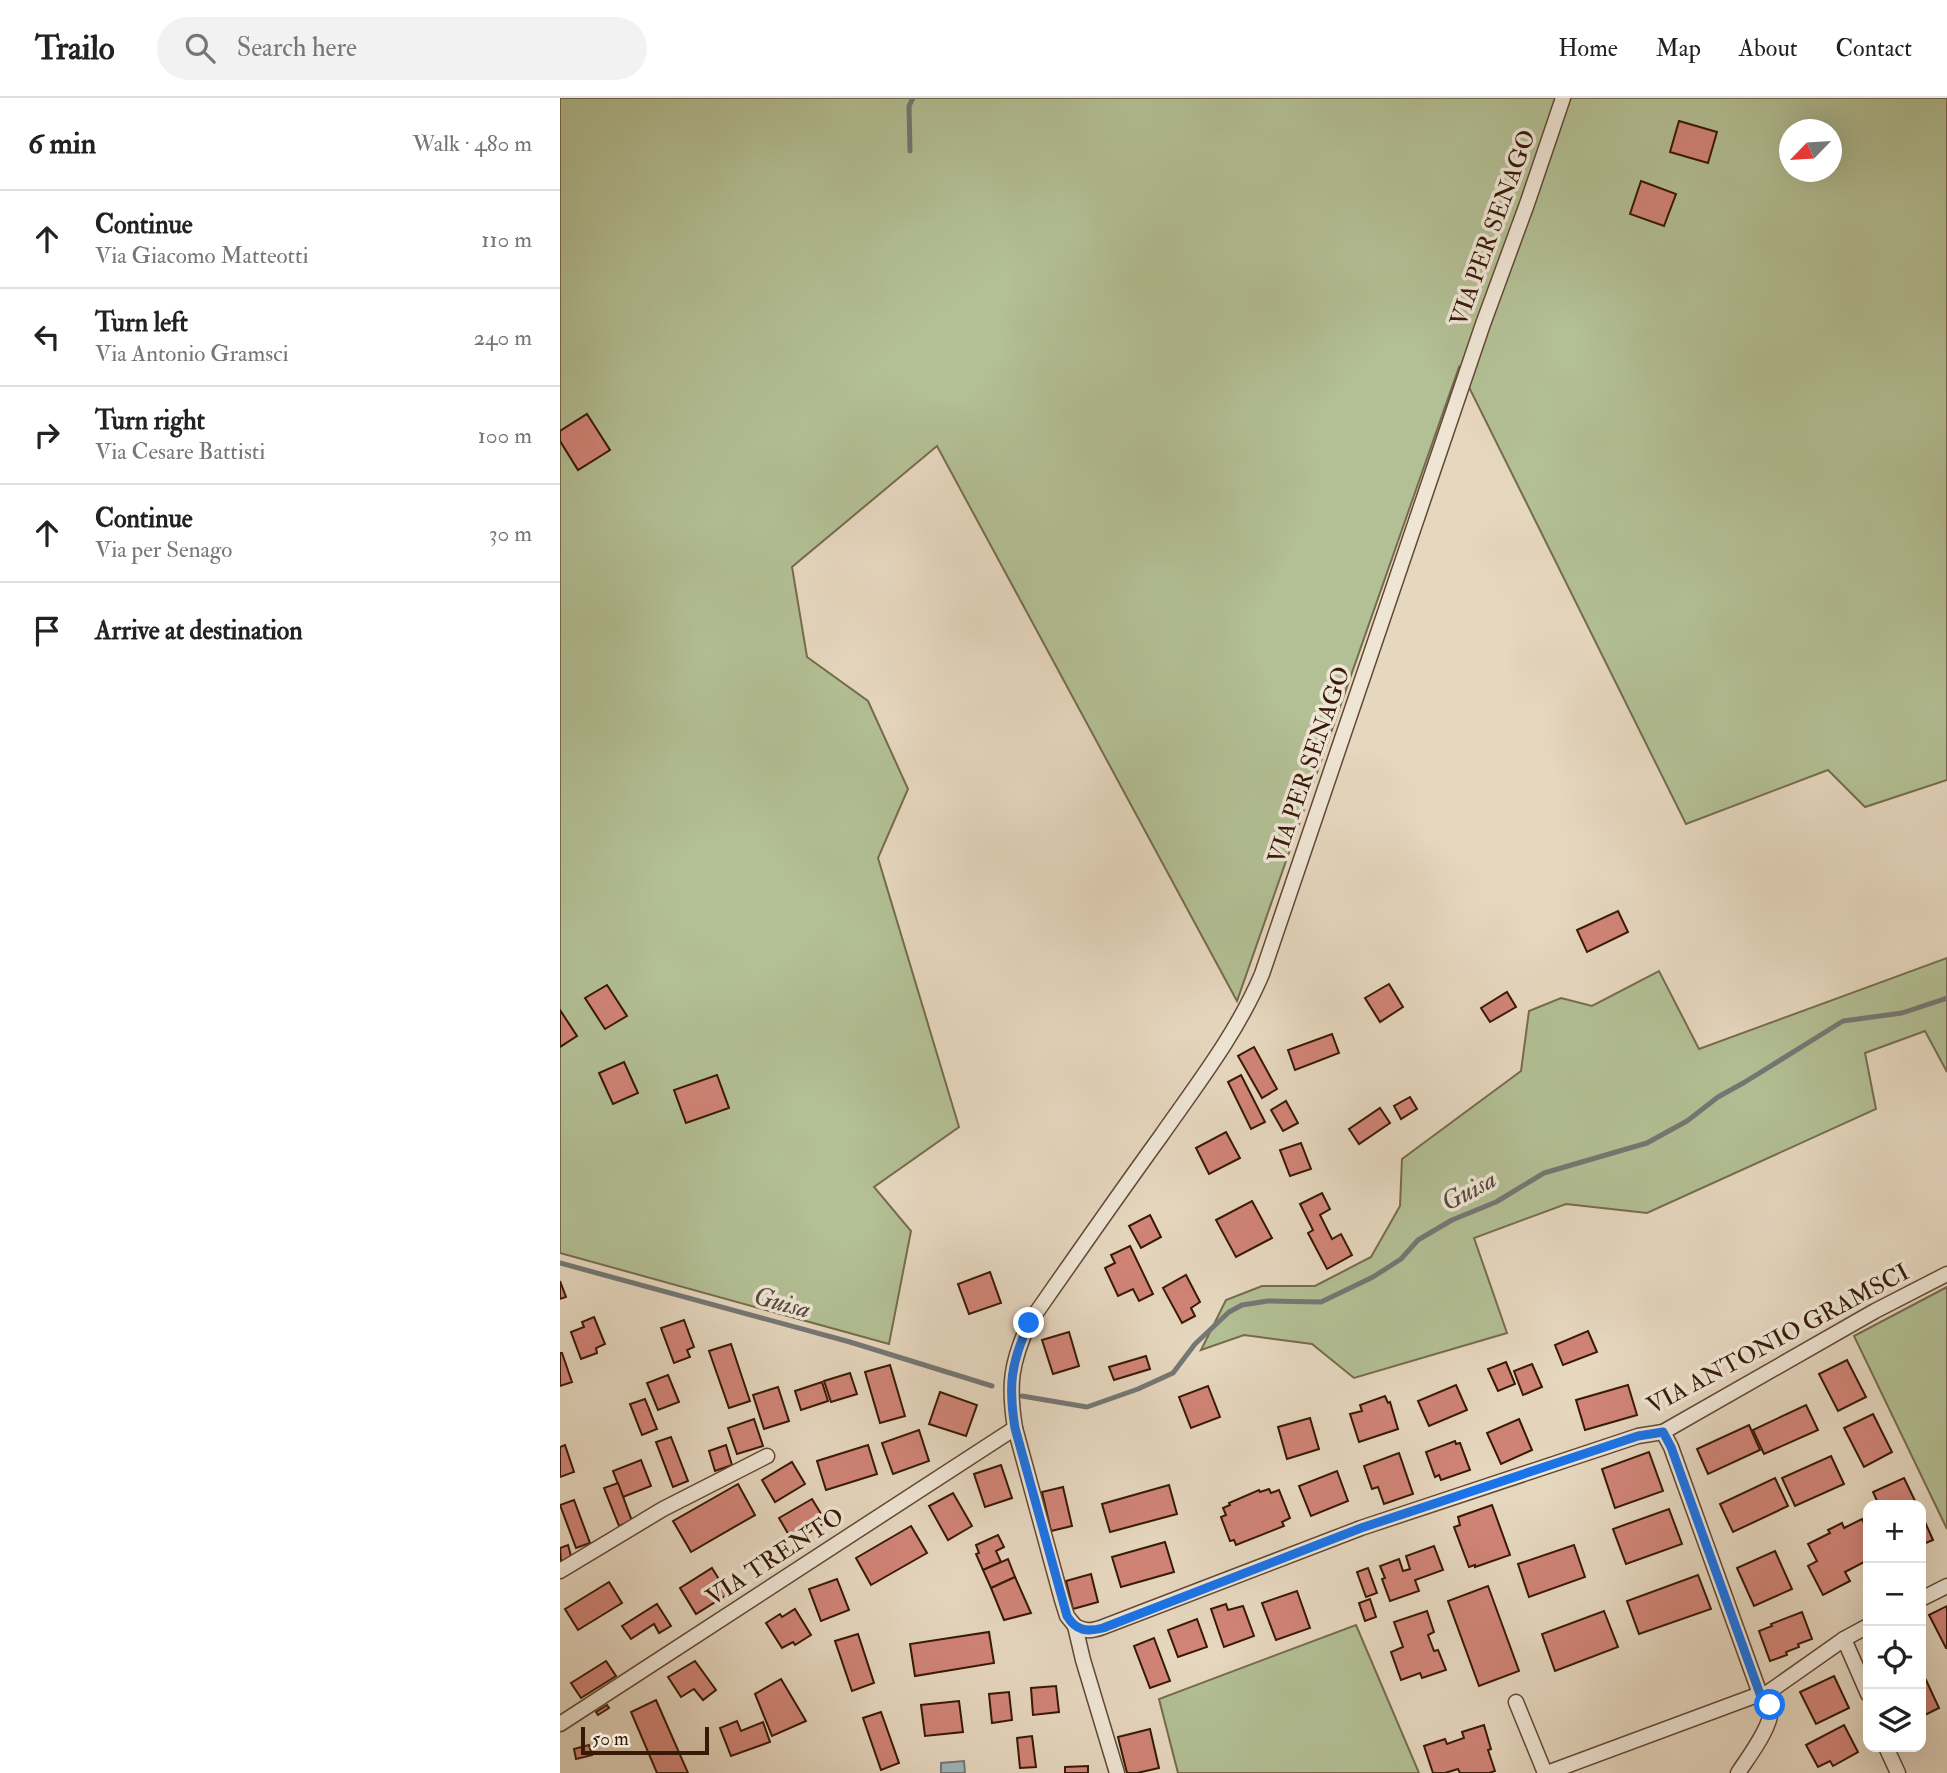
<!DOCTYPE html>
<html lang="en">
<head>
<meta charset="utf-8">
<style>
  :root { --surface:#fff; --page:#f2f2f2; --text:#222; --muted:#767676; --line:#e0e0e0 }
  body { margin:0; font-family:"IM FELL Double Pica",serif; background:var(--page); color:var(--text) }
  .controls { position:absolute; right:21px; bottom:21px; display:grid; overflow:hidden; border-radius:14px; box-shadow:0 7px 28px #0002 }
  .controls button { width:63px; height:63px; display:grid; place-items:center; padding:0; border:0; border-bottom:2px solid var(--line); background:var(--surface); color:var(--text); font:35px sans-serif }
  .compass { position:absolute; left:1219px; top:21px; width:63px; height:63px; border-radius:50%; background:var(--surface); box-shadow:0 7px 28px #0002; rotate:245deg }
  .scale { position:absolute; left:21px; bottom:18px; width:128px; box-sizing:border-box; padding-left:7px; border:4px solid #371906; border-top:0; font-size:19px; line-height:24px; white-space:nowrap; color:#371906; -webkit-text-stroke:5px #efe5d5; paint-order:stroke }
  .stop { position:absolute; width:21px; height:21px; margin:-16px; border:5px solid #1a73e8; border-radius:50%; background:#fff }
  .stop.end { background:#1a73e8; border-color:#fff; box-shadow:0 2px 7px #0008 }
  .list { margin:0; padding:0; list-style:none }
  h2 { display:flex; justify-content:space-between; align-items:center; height:91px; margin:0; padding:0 28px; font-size:30px }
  h2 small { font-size:23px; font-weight:400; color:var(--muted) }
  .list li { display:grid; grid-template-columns:46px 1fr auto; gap:21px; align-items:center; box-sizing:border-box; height:98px; padding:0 28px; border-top:2px solid var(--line) }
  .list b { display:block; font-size:26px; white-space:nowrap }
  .list p { margin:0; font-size:23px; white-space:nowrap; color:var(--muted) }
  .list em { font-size:23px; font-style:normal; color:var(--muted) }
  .icon { flex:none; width:38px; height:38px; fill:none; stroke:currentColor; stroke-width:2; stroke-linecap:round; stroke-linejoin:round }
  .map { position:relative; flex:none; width:1387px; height:1675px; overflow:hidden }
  header { display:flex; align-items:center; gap:42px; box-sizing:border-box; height:98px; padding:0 35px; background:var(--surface); border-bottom:2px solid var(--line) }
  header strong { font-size:33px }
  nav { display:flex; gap:38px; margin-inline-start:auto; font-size:24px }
  .search { width:490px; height:63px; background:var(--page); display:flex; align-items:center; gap:18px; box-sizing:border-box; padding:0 24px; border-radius:38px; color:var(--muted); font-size:26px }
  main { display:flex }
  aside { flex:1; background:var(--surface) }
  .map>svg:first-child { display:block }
  .green { fill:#b3bf94; stroke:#756c4d; stroke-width:2; fill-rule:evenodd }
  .water { fill:#9db6be; stroke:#747774; stroke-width:2 }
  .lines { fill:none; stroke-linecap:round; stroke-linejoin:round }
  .stream { stroke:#747774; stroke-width:5 }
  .building { fill:#d18477; stroke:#371906; stroke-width:2 }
  .minor-casing { stroke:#634834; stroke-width:17 }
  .minor { stroke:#efe5d5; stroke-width:14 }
  .route { stroke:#1a73e8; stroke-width:9 }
  .labels { text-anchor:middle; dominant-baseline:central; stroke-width:7; stroke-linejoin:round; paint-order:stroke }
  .street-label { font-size:24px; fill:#371906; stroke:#efe5d5 }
  .water-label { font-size:26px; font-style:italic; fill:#56483d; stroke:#efe5d5 }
</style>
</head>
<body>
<header>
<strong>Trailo</strong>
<div class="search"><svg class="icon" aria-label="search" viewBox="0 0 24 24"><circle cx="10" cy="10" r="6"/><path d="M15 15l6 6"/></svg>Search here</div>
<nav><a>Home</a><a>Map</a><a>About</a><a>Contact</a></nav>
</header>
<main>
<aside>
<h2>6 min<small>Walk · 480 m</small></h2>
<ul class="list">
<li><svg class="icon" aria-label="ahead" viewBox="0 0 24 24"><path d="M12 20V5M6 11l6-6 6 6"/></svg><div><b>Continue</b><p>Via Giacomo Matteotti</p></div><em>110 m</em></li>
<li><svg class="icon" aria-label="left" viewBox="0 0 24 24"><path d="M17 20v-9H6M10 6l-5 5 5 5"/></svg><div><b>Turn left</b><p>Via Antonio Gramsci</p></div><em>240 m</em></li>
<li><svg class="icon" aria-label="right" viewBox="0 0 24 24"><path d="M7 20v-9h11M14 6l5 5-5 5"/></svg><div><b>Turn right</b><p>Via Cesare Battisti</p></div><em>100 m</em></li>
<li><svg class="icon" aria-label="ahead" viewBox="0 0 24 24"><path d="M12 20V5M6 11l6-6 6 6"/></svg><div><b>Continue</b><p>Via per Senago</p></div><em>30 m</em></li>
<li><svg class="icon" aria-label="arrive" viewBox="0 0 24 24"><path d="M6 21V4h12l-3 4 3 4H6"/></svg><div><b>Arrive at destination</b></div></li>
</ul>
</aside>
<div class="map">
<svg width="1387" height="1675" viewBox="0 0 1387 1675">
  <rect width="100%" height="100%" fill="#e6d7bf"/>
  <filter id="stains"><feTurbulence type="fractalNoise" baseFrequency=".00286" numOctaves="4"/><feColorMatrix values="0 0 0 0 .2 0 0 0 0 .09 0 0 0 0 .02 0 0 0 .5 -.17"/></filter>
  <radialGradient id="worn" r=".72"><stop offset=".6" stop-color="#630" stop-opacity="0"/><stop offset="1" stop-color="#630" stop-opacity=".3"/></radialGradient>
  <!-- green -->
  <g class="green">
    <path d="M0,0H1387V682L1305,709L1268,672L1126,726L899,269L677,903L377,348L232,469L247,559L308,603L348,691L318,760L399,1029L314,1089L351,1133L329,1246L0,1155ZM1230,32H1272V74H1230Z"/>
    <path d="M1387,860V974L1365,933L1305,955L1316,1011L1087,1115L1006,1106L914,1140L947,1235L794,1280L752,1246L684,1237L641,1252L666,1202L702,1188H755L811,1159L840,1108L842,1061L961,973L969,913L1001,900L1032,908L1099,873L1139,951Z"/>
    <path d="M1387,1189V1431L1294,1238Z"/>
    <path d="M796,1527L859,1675H618L599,1601Z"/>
  </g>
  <!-- water -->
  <path class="water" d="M404,1663L405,1675H381V1665Z"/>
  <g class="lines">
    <!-- stream -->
    <g class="stream">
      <path d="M350,53L349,8L353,0"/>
      <path d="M0,1165L290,1244L432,1288"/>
      <path d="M462,1298L527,1309L578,1291L613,1275L635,1246L669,1214L682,1207L708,1203L761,1204L813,1179L841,1161L858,1142L892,1122L936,1104L984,1075L1087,1045L1127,1023L1158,999L1185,984L1283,923L1342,915L1387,900"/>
    </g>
  </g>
  <!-- building -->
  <g class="building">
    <path d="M1119,23L1157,34L1148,65L1110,54Z"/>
    <path d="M1081,83L1116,96L1104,128L1070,116Z"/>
    <path d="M27,316L50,352L18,372L0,343V333Z"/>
    <path d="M1058,813L1068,834L1027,854L1017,832Z"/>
    <path d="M829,886L843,909L820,924L805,900Z"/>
    <path d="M47,887L67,918L45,931L25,900Z"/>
    <path d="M947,894L956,909L930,924L921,910Z"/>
    <path d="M0,912L17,938L0,949Z"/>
    <path d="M772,936L779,955L735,972L728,952Z"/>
    <path d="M694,949L717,991L702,1000L678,958Z"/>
    <path d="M64,964L78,995L53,1006L39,975Z"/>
    <path d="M157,977L169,1010L126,1025L114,992Z"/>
    <path d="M681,977L705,1024L691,1031L668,984Z"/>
    <path d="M850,999L857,1011L841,1021L834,1008Z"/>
    <path d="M726,1003L738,1025L723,1033L711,1012Z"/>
    <path d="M820,1010L830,1025L799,1046L789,1031Z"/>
    <path d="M666,1034L680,1060L649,1076L636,1050Z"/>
    <path d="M741,1045L751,1071L730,1078L720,1052Z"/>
    <path d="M762,1095L770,1111L760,1117L772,1141L781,1136L792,1157L767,1171L748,1135L753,1132L740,1106Z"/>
    <path d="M692,1103L712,1140L676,1159L656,1122Z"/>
    <path d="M590,1117L601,1139L581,1150L569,1128Z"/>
    <path d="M570,1148L593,1196L579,1203L573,1191L558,1198L545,1170L555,1165L551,1157Z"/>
    <path d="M430,1174L441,1205L409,1216L398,1186Z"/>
    <path d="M626,1177L640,1204L631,1210L635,1218L622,1225L603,1190Z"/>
    <path d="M0,1183L6,1199L0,1201Z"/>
    <path d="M34,1219L45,1246L36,1250L37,1255L21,1261L11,1234L24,1229L22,1224Z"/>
    <path d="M124,1222L134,1249L127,1252L130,1259L114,1265L101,1230Z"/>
    <path d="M1028,1233L1037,1254L1003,1267L995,1247Z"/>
    <path d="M509,1234L519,1268L493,1276L482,1242Z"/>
    <path d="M171,1246L190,1303L169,1310L149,1253Z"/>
    <path d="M0,1255H2L12,1284L0,1288Z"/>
    <path d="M586,1258L590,1271L554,1282L549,1269Z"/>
    <path d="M1287,1262L1306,1299L1278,1313L1259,1276Z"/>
    <path d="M946,1264L955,1286L938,1293L928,1271Z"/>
    <path d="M972,1266L982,1289L963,1297L954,1273Z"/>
    <path d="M330,1267L345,1318L320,1325L305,1274Z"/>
    <path d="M290,1275L297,1296L271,1304L264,1283Z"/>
    <path d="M108,1277L119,1304L98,1312L87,1285Z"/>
    <path d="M262,1284L268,1303L241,1312L235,1293Z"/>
    <path d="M896,1287L907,1312L869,1328L858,1303Z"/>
    <path d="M1068,1287L1077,1317L1025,1332L1016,1302Z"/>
    <path d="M648,1288L660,1319L631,1330L619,1299Z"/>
    <path d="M218,1289L229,1323L204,1331L193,1297Z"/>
    <path d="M380,1294L417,1307L406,1338L369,1326Z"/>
    <path d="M825,1298L828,1305L830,1304L838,1331L799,1344L790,1316L802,1313L800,1307Z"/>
    <path d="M85,1301L97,1331L82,1337L70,1306Z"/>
    <path d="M1246,1307L1258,1332L1204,1356L1193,1332Z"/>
    <path d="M1313,1316L1332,1354L1304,1369L1284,1330Z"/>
    <path d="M750,1320L759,1351L727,1361L718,1329Z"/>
    <path d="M194,1321L203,1348L177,1356L168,1330Z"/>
    <path d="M959,1321L972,1352L941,1366L927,1335Z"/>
    <path d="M1189,1327L1200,1352L1148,1376L1137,1351Z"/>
    <path d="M359,1332L369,1363L333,1376L322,1345Z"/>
    <path d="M111,1339L128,1383L113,1389L96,1344Z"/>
    <path d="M895,1343L896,1346L900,1345L910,1372L881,1382L879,1377L875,1379L866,1354Z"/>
    <path d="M5,1347L14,1374L0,1379V1349Z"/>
    <path d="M166,1347L172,1367L155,1373L149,1353Z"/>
    <path d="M308,1347L317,1376L266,1392L257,1363Z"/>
    <path d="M1089,1354L1103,1393L1055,1410L1042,1371Z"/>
    <path d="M839,1355L853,1396L824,1406L818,1389L812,1391L804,1368Z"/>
    <path d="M1271,1358L1284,1386L1235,1408L1222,1380Z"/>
    <path d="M81,1362L91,1388L63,1399L53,1373Z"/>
    <path d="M232,1364L245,1386L215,1404L202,1382Z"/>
    <path d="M441,1367L452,1400L425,1409L414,1376Z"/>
    <path d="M777,1373L788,1403L751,1418L739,1388Z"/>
    <path d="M1215,1380L1228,1408L1173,1434L1160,1406Z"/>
    <path d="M1344,1380L1357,1407H1319L1313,1394Z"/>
    <path d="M58,1385L72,1423L59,1428L44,1390Z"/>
    <path d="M178,1386L195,1417L131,1454L113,1423Z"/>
    <path d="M609,1387L617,1416L550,1434L542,1406Z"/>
    <path d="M503,1389L512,1428L491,1433L482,1394Z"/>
    <path d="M709,1391L711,1395L719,1392L730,1420L722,1424L724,1428L676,1447L674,1442L670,1443L661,1419L666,1417L663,1410L670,1407L669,1405L699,1392L700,1394Z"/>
    <path d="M393,1395L412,1428L388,1442L369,1408Z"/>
    <path d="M252,1401L266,1424L233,1444L219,1420Z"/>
    <path d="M14,1402L30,1445L16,1450L0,1407Z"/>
    <path d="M932,1407L950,1457L915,1469V1467L909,1469L894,1429L900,1427L898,1419Z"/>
    <path d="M1109,1411L1122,1446L1066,1466L1053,1431Z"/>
    <path d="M1361,1415L1373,1442L1361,1447Z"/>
    <path d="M1302,1421L1308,1433V1462L1285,1474L1290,1483L1263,1497L1248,1468L1257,1463L1248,1446L1270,1435L1268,1432L1282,1425L1284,1430Z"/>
    <path d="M351,1428L367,1455L311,1487L296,1460Z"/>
    <path d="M438,1437L444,1449L436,1453L441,1464L423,1472L416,1456L419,1455L416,1447Z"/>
    <path d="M605,1444L614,1474L561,1489L552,1459Z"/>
    <path d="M8,1447L11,1458L1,1464L0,1450Z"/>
    <path d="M1014,1447L1025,1479L969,1499L958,1466Z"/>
    <path d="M874,1448L883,1472L855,1482L859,1493L830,1503L822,1481L825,1480L820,1468L839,1461L843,1473L850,1471L846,1458Z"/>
    <path d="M1215,1453L1232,1491L1194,1508L1177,1470Z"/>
    <path d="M448,1461L455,1479L431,1490L423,1472Z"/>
    <path d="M152,1470L168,1496L136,1516L120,1490Z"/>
    <path d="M808,1470L817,1495L806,1499L797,1474Z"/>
    <path d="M531,1476L538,1504L513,1511L506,1483Z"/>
    <path d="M1138,1477L1151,1511L1079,1536L1067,1503Z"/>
    <path d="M455,1479L471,1515L444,1522L431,1490Z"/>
    <path d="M277,1481L289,1512L261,1523L249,1491Z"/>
    <path d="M49,1484L62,1505L18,1532L5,1511Z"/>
    <path d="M928,1488L959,1573L919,1588L888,1503Z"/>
    <path d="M737,1493L750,1530L716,1542L702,1505Z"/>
    <path d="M810,1501L816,1519L805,1523L799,1505Z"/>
    <path d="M97,1506L111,1528L99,1535L94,1526L71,1541L62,1528Z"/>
    <path d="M666,1506L668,1512L683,1508L694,1538L664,1549L651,1511Z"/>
    <path d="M1387,1508V1550H1386L1369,1517Z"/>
    <path d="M235,1511L251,1537L235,1547L233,1544L222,1550L206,1525L220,1516L222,1519Z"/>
    <path d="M867,1513L874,1534L868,1537L874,1553L878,1552L886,1572L862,1580L860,1575L841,1582L831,1554L843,1549L834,1524Z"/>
    <path d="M1044,1513L1058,1549L995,1573L982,1536Z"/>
    <path d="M1242,1514L1252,1541L1238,1546L1239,1549L1226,1554L1227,1557L1210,1563L1199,1533L1212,1528L1211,1526Z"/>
    <path d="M637,1521L647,1549L618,1559L608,1532Z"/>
    <path d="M429,1534L434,1565L355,1578L350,1546Z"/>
    <path d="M298,1536L314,1585L292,1593L275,1543Z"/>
    <path d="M594,1540L610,1583L590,1590L574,1548Z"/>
    <path d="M46,1563L56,1578L21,1600L11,1585Z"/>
    <path d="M135,1563L156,1592L143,1602L134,1591L121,1599L108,1579Z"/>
    <path d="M1274,1578L1289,1610L1256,1626L1240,1594Z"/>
    <path d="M221,1581L246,1623L212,1638L195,1596Z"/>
    <path d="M1366,1582L1379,1610L1361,1619V1585Z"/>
    <path d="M496,1588L499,1614L473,1617L471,1590Z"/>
    <path d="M449,1594L452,1622L432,1625L429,1596Z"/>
    <path d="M96,1602L128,1675H97L71,1614Z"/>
    <path d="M399,1603L403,1634L365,1638L361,1607Z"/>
    <path d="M47,1607L49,1610L38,1617L36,1614Z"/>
    <path d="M321,1614L339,1665L321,1672L303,1620Z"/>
    <path d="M177,1623L181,1633L203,1624L210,1644L171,1658L160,1630Z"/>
    <path d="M924,1627L931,1651L928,1652L935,1673L929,1675H900L898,1671L885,1675H873L864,1648L885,1641L887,1646L904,1640L902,1634Z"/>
    <path d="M1284,1627L1298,1654L1273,1668L1270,1663L1258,1669L1246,1647Z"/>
    <path d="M590,1631L599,1670L577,1675H567L558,1639Z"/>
    <path d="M472,1638L476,1669L460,1670L457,1640Z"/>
    <path d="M29,1647L32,1657L16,1661L14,1651Z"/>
    <path d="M528,1668V1675H505V1669Z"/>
  </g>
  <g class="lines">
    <!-- minor casing -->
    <g class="minor-casing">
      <g id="minor">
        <path d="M1103,1334L1111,1349L1200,1596C1204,1600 1209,1603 1210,1609C1215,1625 1187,1661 1178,1675"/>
        <path d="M0,1473L103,1411L207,1358"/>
        <path d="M1361,1501L1387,1488"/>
        <path d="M515,1528C526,1534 532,1533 543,1529L801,1430L1078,1338L1103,1334L1315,1213L1387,1176"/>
        <path d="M1284,1541L1308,1596"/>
        <path d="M1203,1598L1284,1541L1308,1528"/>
        <path d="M956,1604L985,1675"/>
        <path d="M0,1626L455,1330"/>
        <path d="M1326,1649L1338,1675"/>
        <path d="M557,1675L523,1562L515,1528L507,1518L502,1502L455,1330C448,1287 451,1265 469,1225C513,1162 556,1100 601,1038C638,985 677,935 702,876L923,226L967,106L1003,0"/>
        <path d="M987,1675L1200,1596"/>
      </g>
    </g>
    <!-- minor -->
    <use href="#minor" class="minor"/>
  </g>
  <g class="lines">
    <!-- route -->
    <path class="route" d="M469,1225C451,1265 448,1287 455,1330L507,1518C516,1533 527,1534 543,1530L801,1430L1078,1338L1103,1334L1111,1349L1200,1596L1210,1607"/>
  </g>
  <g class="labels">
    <!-- street labels -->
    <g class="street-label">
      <text transform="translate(933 130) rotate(-70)">VIA PER SENAGO</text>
      <text transform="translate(749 667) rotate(-71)">VIA PER SENAGO</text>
      <text transform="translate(1218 1241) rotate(-28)">VIA ANTONIO GRAMSCI</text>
      <text transform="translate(215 1459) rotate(-33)">VIA TRENTO</text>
    </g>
    <!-- water labels -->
    <g class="water-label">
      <text transform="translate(909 1093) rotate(-28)">Guisa</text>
      <text transform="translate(222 1205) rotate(15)">Guisa</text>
    </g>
  </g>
  <rect width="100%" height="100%" filter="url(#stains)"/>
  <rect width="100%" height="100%" fill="url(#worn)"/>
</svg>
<div class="controls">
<button>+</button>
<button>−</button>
<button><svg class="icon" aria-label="locate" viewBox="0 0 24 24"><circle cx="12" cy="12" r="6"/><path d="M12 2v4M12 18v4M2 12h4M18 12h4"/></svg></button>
<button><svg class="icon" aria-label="layers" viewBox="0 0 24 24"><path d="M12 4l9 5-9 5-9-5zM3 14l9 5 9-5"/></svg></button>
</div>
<svg class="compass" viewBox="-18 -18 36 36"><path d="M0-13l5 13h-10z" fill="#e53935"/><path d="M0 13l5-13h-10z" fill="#767676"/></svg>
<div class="scale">50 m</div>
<div class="stop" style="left:1210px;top:1607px"></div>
<div class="stop end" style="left:469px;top:1225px"></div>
</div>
</main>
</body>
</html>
